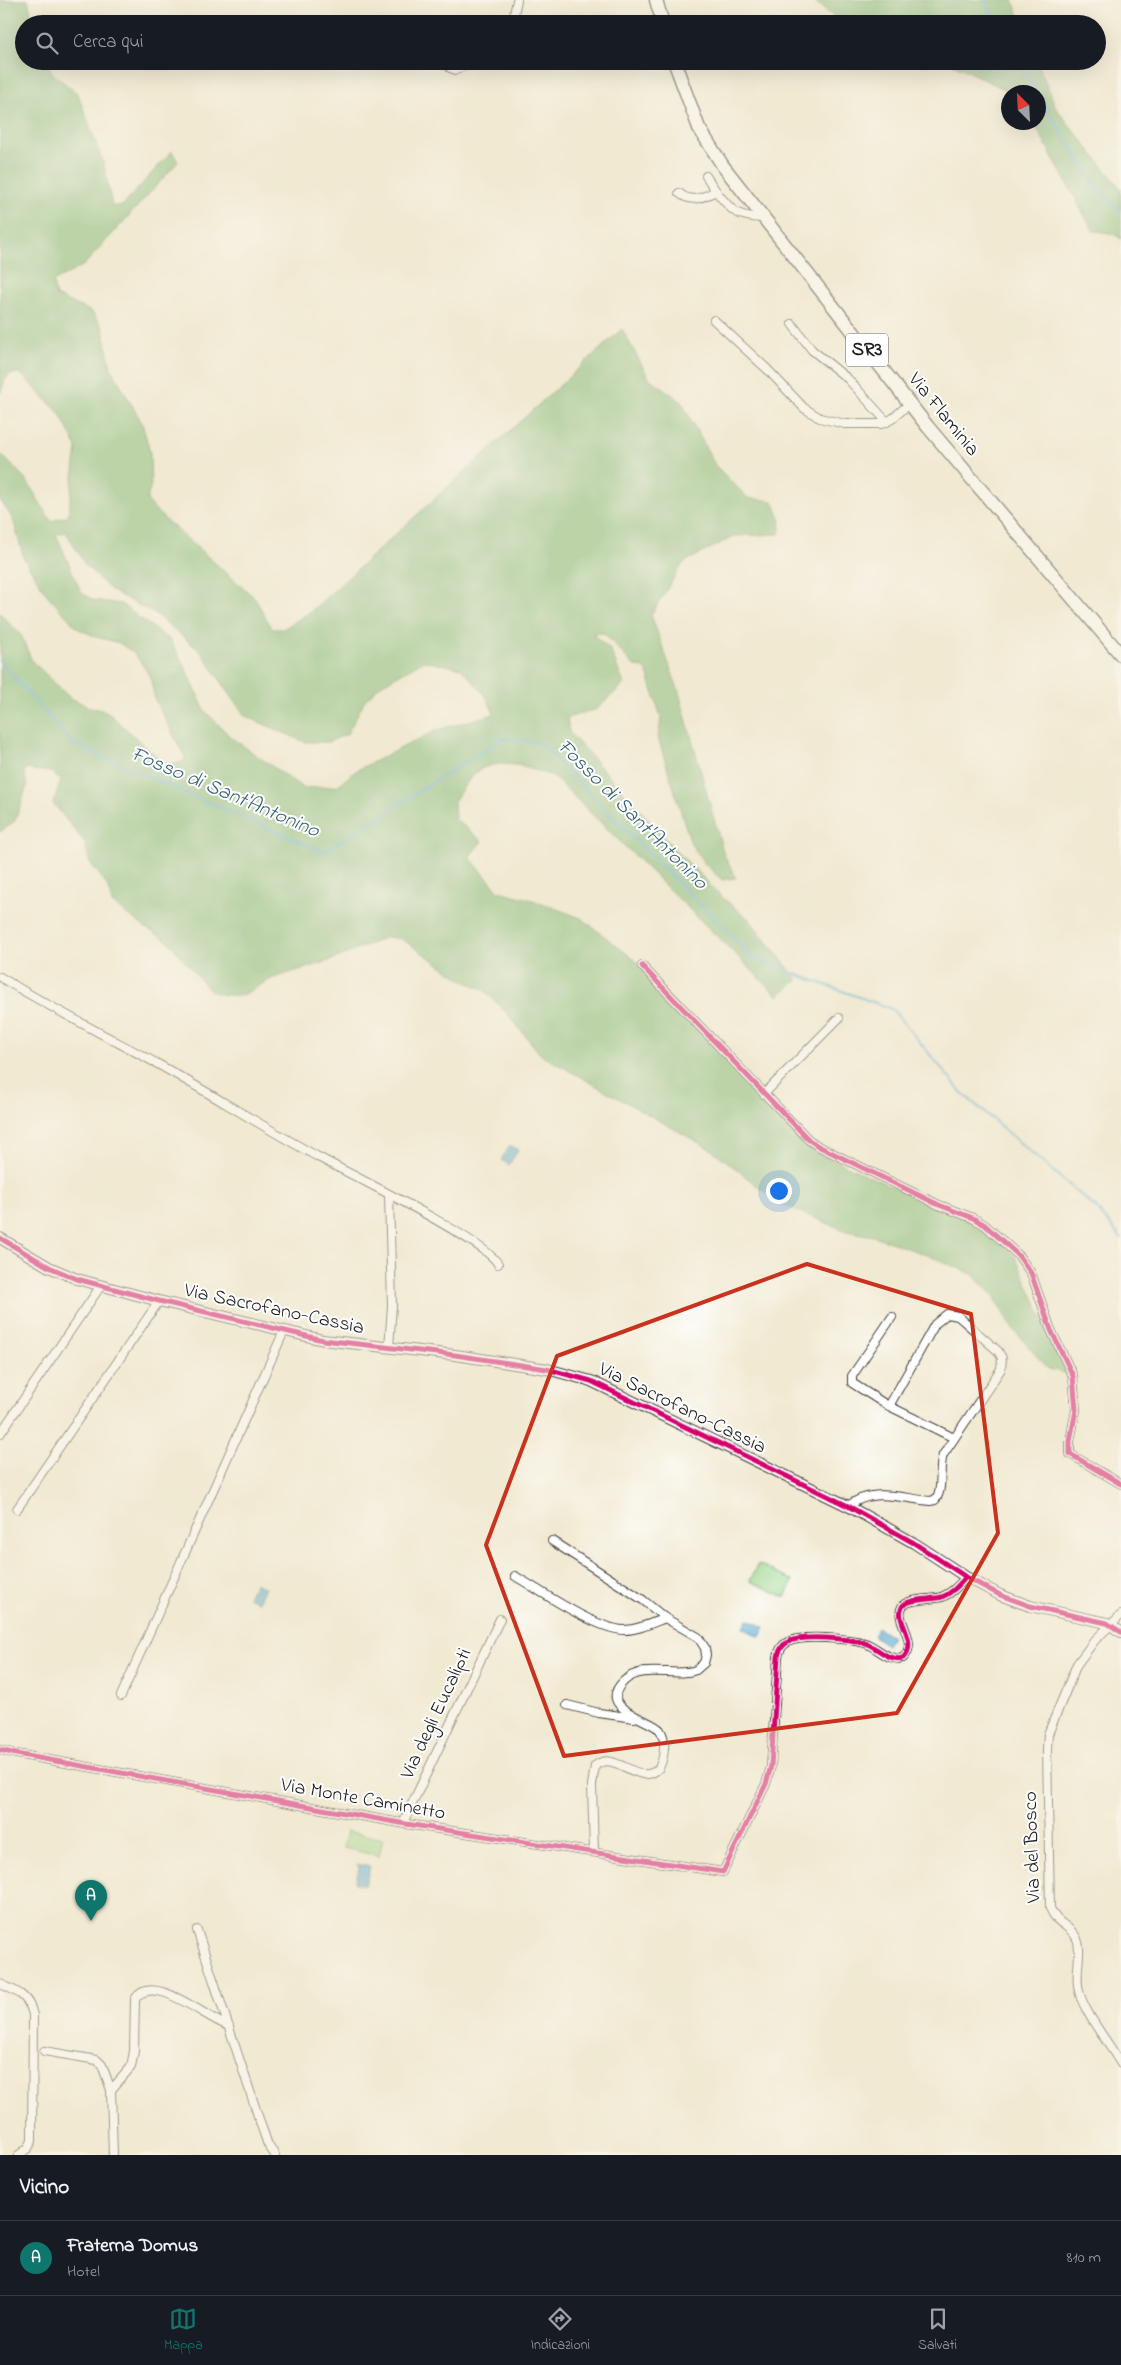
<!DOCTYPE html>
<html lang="it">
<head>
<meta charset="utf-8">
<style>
  :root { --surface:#171b24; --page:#20242c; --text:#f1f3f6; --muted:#9ea1a6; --line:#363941; --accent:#0f766e }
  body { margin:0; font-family:"Indie Flower",sans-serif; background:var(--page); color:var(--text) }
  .compass { position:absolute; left:1001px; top:85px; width:45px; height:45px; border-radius:50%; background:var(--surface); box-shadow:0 5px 20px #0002; rotate:336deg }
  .you { position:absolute; left:778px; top:1190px; width:18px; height:18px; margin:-12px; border:4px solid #fff; border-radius:50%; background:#1a73e8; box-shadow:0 0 0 8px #1a73e833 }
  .badge { display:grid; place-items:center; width:32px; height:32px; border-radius:50%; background:var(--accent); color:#fff; font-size:16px; font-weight:700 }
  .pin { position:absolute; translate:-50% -41px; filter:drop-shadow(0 1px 2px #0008) }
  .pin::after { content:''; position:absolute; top:26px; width:18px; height:15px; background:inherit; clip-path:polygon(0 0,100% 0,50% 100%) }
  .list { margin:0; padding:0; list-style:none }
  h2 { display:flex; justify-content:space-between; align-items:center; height:65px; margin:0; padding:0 20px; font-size:21px }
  h2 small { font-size:16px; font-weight:400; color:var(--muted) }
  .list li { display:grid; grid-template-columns:32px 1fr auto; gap:15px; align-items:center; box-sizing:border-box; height:75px; padding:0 20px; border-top:1px solid var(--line) }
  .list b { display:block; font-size:19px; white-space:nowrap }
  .list p { margin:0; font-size:16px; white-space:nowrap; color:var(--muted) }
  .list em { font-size:16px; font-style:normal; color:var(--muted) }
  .icon { flex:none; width:28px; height:28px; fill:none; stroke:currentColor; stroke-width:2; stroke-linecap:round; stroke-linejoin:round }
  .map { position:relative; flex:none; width:1121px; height:2155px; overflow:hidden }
  .search { position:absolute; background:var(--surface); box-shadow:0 5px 20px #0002; left:15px; right:15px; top:15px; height:55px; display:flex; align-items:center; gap:12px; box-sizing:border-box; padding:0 18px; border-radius:28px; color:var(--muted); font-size:19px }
  .sheet { height:140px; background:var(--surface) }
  nav { display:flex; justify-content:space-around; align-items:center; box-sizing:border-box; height:70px; border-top:1px solid var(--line); background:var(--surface); font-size:14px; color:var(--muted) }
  nav a { display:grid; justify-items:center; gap:2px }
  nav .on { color:var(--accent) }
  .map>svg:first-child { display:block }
  .green { fill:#9bd78b; stroke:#5c7a54 }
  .forest { fill:#7cb877; stroke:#4c6a4a; fill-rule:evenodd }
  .water { fill:#56a8d1; stroke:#396276 }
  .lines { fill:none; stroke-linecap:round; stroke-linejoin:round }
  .stream { stroke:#56a8d1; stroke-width:2.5 }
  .minor-casing { stroke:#3c3b37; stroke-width:10 }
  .tertiary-casing { stroke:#3c3b37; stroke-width:12 }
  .primary-casing { stroke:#3c3b37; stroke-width:15 }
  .minor { stroke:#fff; stroke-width:8 }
  .tertiary { stroke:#fff; stroke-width:10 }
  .primary { stroke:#fff; stroke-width:12 }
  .cycleway-casing { stroke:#fff; stroke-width:8 }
  .cycleway { stroke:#d6006c; stroke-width:5 }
  .marked { fill:none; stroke:#c8321e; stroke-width:4; stroke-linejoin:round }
  .labels { text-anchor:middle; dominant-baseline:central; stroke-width:4; stroke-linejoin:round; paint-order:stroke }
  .shield { fill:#fff; stroke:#606060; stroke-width:1 }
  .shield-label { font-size:19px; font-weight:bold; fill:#1c1c1c }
  .street-label { font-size:20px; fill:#1c1c1c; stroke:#fff }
  .water-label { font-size:21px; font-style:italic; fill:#396276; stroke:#fff }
</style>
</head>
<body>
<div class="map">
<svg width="1121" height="2155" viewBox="0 0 1121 2155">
  <rect width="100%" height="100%" fill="#fff"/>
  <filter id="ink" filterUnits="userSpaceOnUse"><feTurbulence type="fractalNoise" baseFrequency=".02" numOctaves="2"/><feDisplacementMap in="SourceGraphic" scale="10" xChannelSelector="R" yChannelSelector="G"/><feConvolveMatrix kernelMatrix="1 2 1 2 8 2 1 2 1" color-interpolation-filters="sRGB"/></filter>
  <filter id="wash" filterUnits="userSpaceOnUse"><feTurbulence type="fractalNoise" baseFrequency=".0096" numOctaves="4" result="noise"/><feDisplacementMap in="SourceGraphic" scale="20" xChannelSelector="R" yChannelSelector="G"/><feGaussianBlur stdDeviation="1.12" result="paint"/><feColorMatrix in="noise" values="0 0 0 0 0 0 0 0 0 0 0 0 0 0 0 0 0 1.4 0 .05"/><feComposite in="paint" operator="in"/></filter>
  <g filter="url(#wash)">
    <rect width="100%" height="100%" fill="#f1e9d1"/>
    <!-- green -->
    <g class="green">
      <path d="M758,1564L793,1581L785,1597L750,1581Z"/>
      <path d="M347,1831L383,1839L379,1856L343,1848Z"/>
    </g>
    <!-- forest -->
    <g class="forest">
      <path d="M0,0H28L34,24H24V61H47L52,73L78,94L104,165L112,206H122L172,151L178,162L84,265L53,282L56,296L92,312L103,328L111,368L142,423L150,452L151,484L147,500L159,514L255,598L272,629H283L310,612L622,329L649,378L681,401L715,465L748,498L773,501L781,521L779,534L734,536L683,563L651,615L678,689L724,855L736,878L722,880L704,863L691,844L658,738L661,718L646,669L633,665L604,633L592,634L610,649L624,684L597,709L567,718L569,732L675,849L724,899L749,919L798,980L778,996L553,776C531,769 500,756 478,771C469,777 461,792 454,801L455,819L482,841L469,857L499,891L533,900L581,918L635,960L799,1140L816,1152L986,1229L1015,1256L1068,1374L1048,1369L1011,1327L994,1297L972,1274L930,1256L873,1236L846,1231L779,1203L712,1150L541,1055L506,1012L483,989L464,981L402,939L387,937L332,960L273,978L243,995H224L210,991L167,940L147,929L112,903L107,885L89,861L85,843L53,803L61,781L51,772L24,769L27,786L15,821L0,832V613L21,635L32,661L69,697L89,707L106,711L165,764L180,763L186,759L155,700L150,676L135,654L119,643L96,637L77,628L47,595L24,559L13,519L0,500V453L25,478L51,521L68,516L77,448L60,414L20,373L10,374L5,380L0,394ZM66,532L86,566L112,591L157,615L201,652L245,716L305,742H328L347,734L365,700L381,685L423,661L461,668L486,696L494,714L437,730L357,770L337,786L303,788L232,738L205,711L186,669L171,641L121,604L93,600L81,592L56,534Z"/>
      <path d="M813,0H1013L1022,24H859L833,16Z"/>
      <path d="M947,61H1037L1056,108L1121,189V239C1113,232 1104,232 1093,231L1034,123L1038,122V92H1010Z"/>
    </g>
    <!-- water -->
    <g class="water">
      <path d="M510,1145L518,1150L509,1165L501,1160Z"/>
      <path d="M255,1583L265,1588L258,1602L248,1597Z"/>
      <path d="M748,1619L765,1627L760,1637L743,1628Z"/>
      <path d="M878,1628L892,1637L887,1645L873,1636Z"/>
      <path d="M357,1864L370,1867L365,1885L355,1883L359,1868Z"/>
    </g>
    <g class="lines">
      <!-- stream -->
      <g class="stream">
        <path d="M984,0L998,24"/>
        <path d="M1019,61L1037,92"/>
        <path d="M1038,95L1093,182L1121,213"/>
        <path d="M0,661L73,744L324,852L503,738L540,743L754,959L892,1009L962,1093L1096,1208L1121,1238"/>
      </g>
    </g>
  </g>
  <g filter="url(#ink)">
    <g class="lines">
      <!-- minor casing -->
      <g class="minor-casing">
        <g id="minor">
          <path d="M512,24L517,0"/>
          <path d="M446,61L450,68L456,70L474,61"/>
          <path d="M706,176L716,191"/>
          <path d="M679,193C692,204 703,197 716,191C732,212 737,217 764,218"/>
          <path d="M714,320L767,369L804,408L820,418L845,424H881L892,419L909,404"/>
          <path d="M792,324L812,350L848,379L887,422"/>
          <path d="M642,966L809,1140L818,1146L939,1205L973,1218L985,1225L1018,1255L1031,1273L1051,1330L1073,1376L1076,1410L1070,1441V1454L1121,1484"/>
          <path d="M0,977C51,1008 104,1035 156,1063C211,1094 265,1128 320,1158C350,1174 488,1242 498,1264"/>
          <path d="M764,1094L839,1018"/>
          <path d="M389,1196L392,1305L389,1348"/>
          <path d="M892,1317L852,1376V1383L885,1404L954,1438"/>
          <path d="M0,1434L100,1287"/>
          <path d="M848,1506C873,1487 901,1498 930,1501L935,1500C944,1490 938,1470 943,1455L1001,1369L1002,1358L998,1351L958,1316L947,1314L935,1324L889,1406"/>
          <path d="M17,1509L159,1301"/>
          <path d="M552,1541L643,1600L665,1618L698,1637L705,1648L706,1655L704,1663L696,1670C674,1678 643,1663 624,1681C595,1709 651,1719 660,1730C667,1740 664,1758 659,1768C639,1789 615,1748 595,1766L592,1785L594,1852"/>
          <path d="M515,1576C541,1591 595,1629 624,1630C638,1630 652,1623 665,1618"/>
          <path d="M1121,1615L1095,1640L1077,1664L1048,1734L1047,1749L1050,1908C1057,1926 1071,1925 1077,1939C1083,1952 1074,1973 1079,1991C1084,2013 1109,2043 1121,2064"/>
          <path d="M121,1696L284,1331"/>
          <path d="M567,1705L599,1713L634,1718"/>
          <path d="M0,1750L16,1754L406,1824L723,1872L766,1784L771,1766L778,1657C779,1650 782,1645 788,1642C802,1634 850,1639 865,1643C877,1647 889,1662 903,1658C920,1641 894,1621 902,1607C906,1598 932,1600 942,1597C952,1593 959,1585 966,1577"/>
          <path d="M403,1823L500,1619"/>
          <path d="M197,1930L261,2125L268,2145L275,2155"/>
          <path d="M0,1984C17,1991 29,1996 33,2015L32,2141L28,2148L19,2155"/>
          <path d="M44,2051L97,2060L102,2065L111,2090L131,2067L134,2051L135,1999C153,1971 206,2019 229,2026"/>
          <path d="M111,2090L113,2155"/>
        </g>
      </g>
      <!-- tertiary casing -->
      <g class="tertiary-casing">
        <path id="tertiary" d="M0,1238L49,1267L77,1279L159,1301L323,1340L455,1355L547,1369L591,1381L848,1506L914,1543L966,1577L1000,1595L1030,1606L1107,1623L1121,1632"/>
      </g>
      <!-- primary casing -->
      <g class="primary-casing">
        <g id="primary">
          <path d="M656,0L663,24"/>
          <path d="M674,61L699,128L723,166L928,427L1121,655"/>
        </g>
      </g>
      <!-- minor -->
      <use href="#minor" class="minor"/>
      <!-- tertiary -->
      <use href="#tertiary" class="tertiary"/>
      <!-- primary -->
      <use href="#primary" class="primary"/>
      <!-- cycleway casing -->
      <g class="cycleway-casing">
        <g id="cycleway">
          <path d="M642,966L809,1140L818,1146L939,1205L973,1218L985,1225L1018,1255L1031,1273L1051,1330L1073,1376L1076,1410L1070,1441V1454L1121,1484"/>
          <path d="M0,1238L49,1267L77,1279L159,1301L323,1340L455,1355L547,1369L591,1381L848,1506L914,1543L966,1577L1000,1595L1030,1606L1107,1623L1121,1632"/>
          <path d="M0,1750L16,1754L406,1824L723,1872L766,1784L771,1766L778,1657C779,1650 782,1645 788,1642C802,1634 850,1639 865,1643C877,1647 889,1662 903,1658C920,1641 894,1621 902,1607C906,1598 932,1600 942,1597C952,1593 959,1585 966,1577"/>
        </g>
      </g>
      <!-- cycleway -->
      <use href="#cycleway" class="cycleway"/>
    </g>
  </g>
  <!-- marked area -->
  <path d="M0 0H1121V2155H0ZM807,1264L971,1314L998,1533L897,1713L564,1756L486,1545L557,1356Z" fill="#f1e9d1" fill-opacity=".55" fill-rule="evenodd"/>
  <path class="marked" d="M807,1264L971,1314L998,1533L897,1713L564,1756L486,1545L557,1356Z"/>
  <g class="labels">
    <!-- shield labels -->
    <rect class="shield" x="846" y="333.5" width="42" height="33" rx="4"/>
    <g class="shield-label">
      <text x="867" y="350">SR3</text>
    </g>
    <!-- street labels -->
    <g class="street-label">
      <text transform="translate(943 415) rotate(51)">Via Flaminia</text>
      <text transform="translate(274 1310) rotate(12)">Via Sacrofano-Cassia</text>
      <text transform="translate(682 1409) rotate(26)">Via Sacrofano-Cassia</text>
      <text transform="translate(437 1714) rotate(-65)">Via degli Eucalipti</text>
      <text transform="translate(363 1800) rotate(10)">Via Monte Caminetto</text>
      <text transform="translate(1033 1847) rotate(-92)">Via del Bosco</text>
    </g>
    <!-- water labels -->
    <g class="water-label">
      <text transform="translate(225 793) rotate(23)">Fosso di Sant'Antonino</text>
      <text transform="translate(632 815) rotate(45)">Fosso di Sant'Antonino</text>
    </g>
  </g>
</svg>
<svg class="compass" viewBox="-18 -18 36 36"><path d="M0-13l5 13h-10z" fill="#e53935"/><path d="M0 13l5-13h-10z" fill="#9ea1a6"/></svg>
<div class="you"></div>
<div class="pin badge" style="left:91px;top:1921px">A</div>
<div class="search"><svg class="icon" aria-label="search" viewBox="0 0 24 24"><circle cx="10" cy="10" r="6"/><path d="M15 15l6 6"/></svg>Cerca qui</div>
</div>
<section class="sheet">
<h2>Vicino<small></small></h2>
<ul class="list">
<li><span class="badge">A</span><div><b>Fraterna Domus</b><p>Hotel</p></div><em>810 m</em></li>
</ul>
</section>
<nav>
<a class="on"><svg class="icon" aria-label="map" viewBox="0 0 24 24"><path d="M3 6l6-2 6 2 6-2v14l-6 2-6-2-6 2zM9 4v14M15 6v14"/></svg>Mappa</a>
<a><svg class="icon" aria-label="directions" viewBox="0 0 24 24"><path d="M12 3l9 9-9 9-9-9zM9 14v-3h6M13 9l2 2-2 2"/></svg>Indicazioni</a>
<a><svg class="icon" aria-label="saved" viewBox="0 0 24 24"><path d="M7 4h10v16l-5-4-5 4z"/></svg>Salvati</a>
</nav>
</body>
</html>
